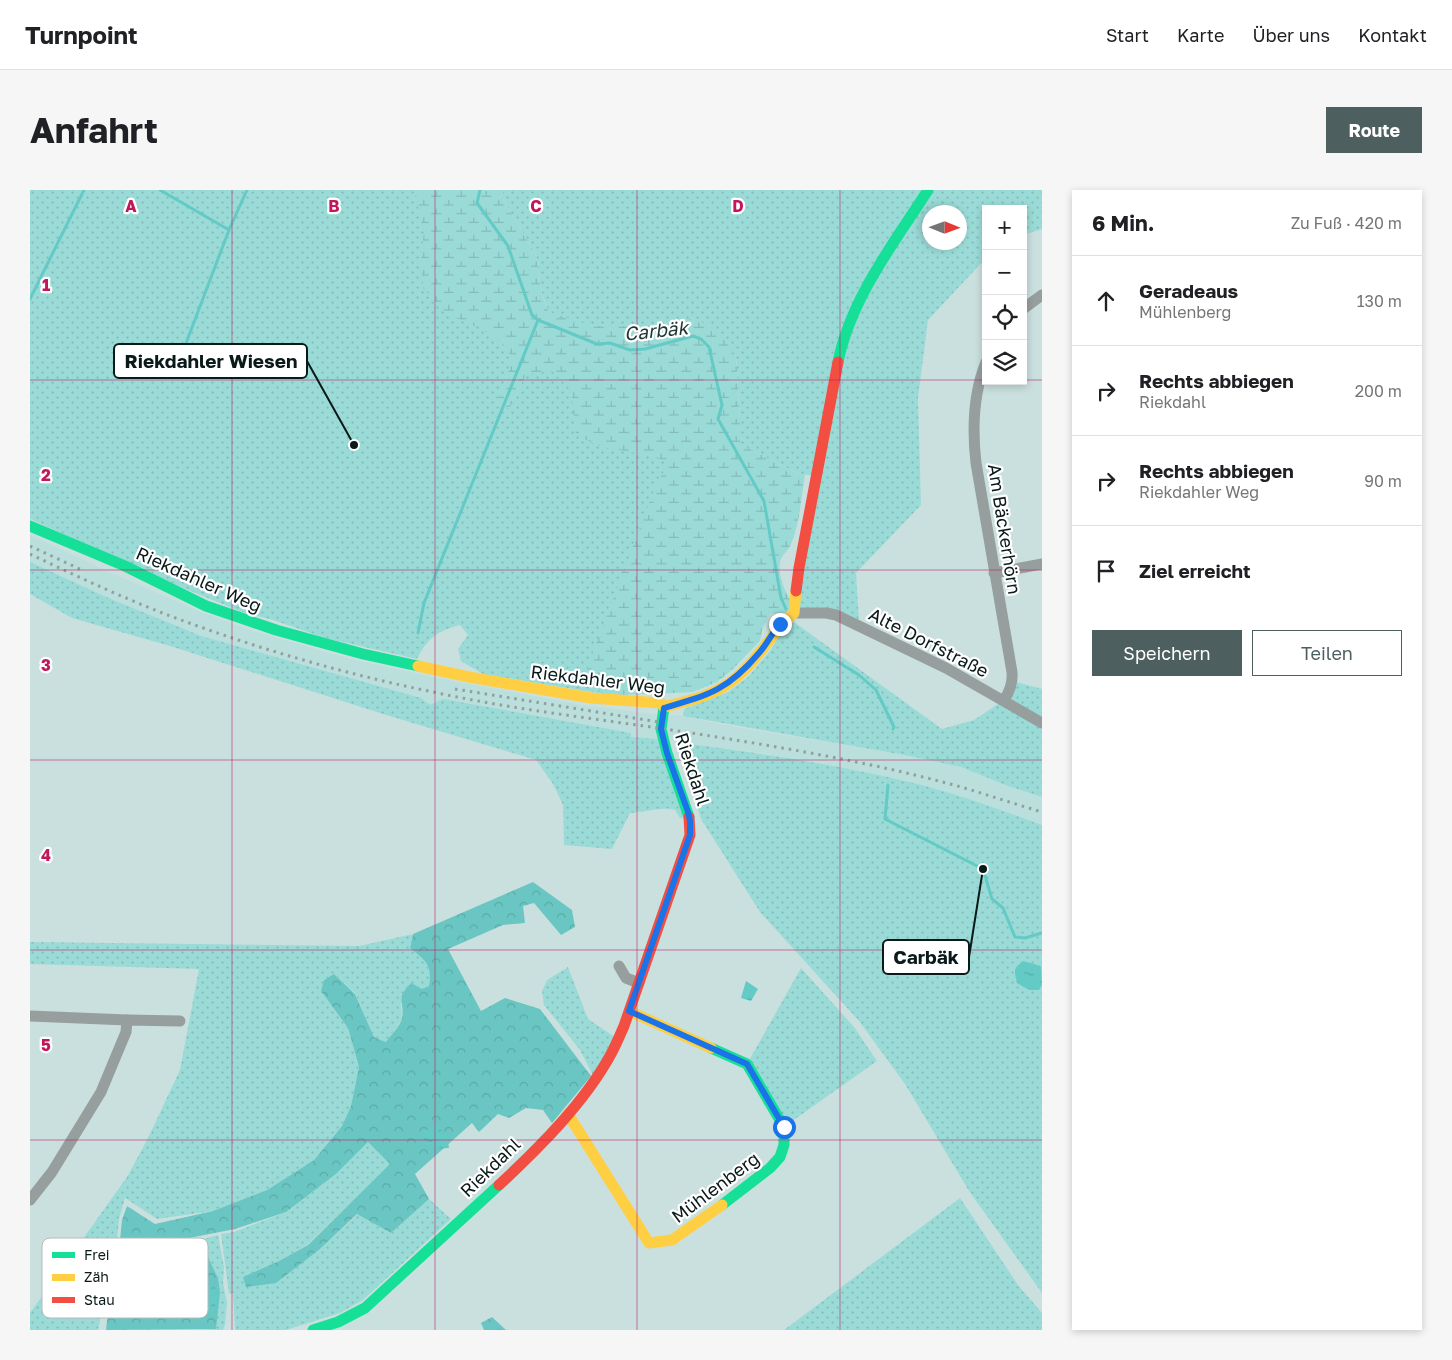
<!DOCTYPE html>
<html lang="de">
<head>
<meta charset="utf-8">
<style>
  :root { --surface:#fff; --page:#f6f6f6; --text:#202124; --muted:#757577; --line:#e0e0e0; --accent:#4d5f5e }
  body { margin:0; font-family:"Golos Text",sans-serif; background:var(--page); color:var(--text) }
  .controls { position:absolute; right:15px; top:15px; display:grid; overflow:hidden; border-radius:0px; box-shadow:0 2px 8px #0003 }
  .controls button { width:45px; height:45px; display:grid; place-items:center; padding:0; border:0; border-bottom:1px solid var(--line); background:var(--surface); color:var(--text); font:25px sans-serif }
  .compass { position:absolute; left:892px; top:15px; width:45px; height:45px; border-radius:50%; background:var(--surface); box-shadow:0 2px 8px #0003; rotate:91deg }
  .stop { position:absolute; width:15px; height:15px; margin:-11px; border:4px solid #1a73e8; border-radius:50%; background:#fff }
  .stop.end { background:#1a73e8; border-color:#fff; box-shadow:0 1px 5px #0008 }
  .list { margin:0; padding:0; list-style:none }
  h2 { display:flex; justify-content:space-between; align-items:center; height:65px; margin:0; padding:0 20px; font-size:21px }
  h2 small { font-size:16px; font-weight:400; color:var(--muted) }
  .list li { display:grid; grid-template-columns:32px 1fr auto; gap:15px; align-items:center; box-sizing:border-box; height:90px; padding:0 20px; border-top:1px solid var(--line) }
  .list b { display:block; font-size:19px; white-space:nowrap }
  .list p { margin:0; font-size:16px; white-space:nowrap; color:var(--muted) }
  .list em { font-size:16px; font-style:normal; color:var(--muted) }
  .actions { display:flex; gap:10px; padding:15px 20px }
  .actions a { flex:1; padding:11px 0; border:1px solid var(--accent); border-radius:0px; text-align:center; font-size:18px; color:var(--accent) }
  .actions .main { background:var(--accent); color:#fff }
  .icon { flex:none; width:28px; height:28px; fill:none; stroke:currentColor; stroke-width:2; stroke-linecap:round; stroke-linejoin:round }
  .map { position:relative; flex:none; width:1012px; height:1140px; overflow:hidden; border-radius:0px }
  header { display:flex; align-items:center; gap:30px; box-sizing:border-box; height:70px; padding:0 25px; background:var(--surface); border-bottom:1px solid var(--line) }
  header strong { font-size:24px }
  nav { display:flex; gap:28px; margin-inline-start:auto; font-size:18px }
  .intro { display:flex; align-items:center; justify-content:space-between; box-sizing:border-box; height:120px; padding:0 30px }
  h1 { margin:0; font-size:35px }
  .button { padding:12px 22px; border-radius:0px; background:var(--accent); color:#fff; font-size:18px; font-weight:700 }
  main { display:flex; gap:30px; padding:0 30px }
  aside { flex:1; background:var(--surface); border-radius:0px; box-shadow:0 2px 8px #0003 }
  .map>svg:first-child { display:block }
  .built { fill:#badfdc }
  .grass { fill:url(#grass-dots); fill-rule:evenodd }
  .forest { fill:url(#forest-crowns) }
  .wetland { fill:url(#wetland-marsh) }
  .water { fill:url(#water-ripples) }
  .lines { fill:none; stroke-linecap:round; stroke-linejoin:round }
  .stream { stroke:#64cac6; stroke-width:3 }
  .street { stroke:#979f9e; stroke-width:11 }
  .fast { stroke:#16e098; stroke-width:11 }
  .slow { stroke:#ffcf43; stroke-width:11 }
  .jam { stroke:#f24e42; stroke-width:11 }
  .rail { stroke:#939f9d; stroke-width:3; stroke-dasharray:2.5 5; stroke-linecap:butt }
  .route { stroke:#1a73e8; stroke-width:6 }
  .grid { fill:none; stroke:#c2185b; stroke-width:1; stroke-opacity:0.55 }
  .labels { text-anchor:middle; dominant-baseline:central; stroke-width:4.5; stroke-linejoin:round; paint-order:stroke }
  .street-label { font-size:18px; fill:#0a1a19; stroke:#fff }
  .water-label { font-size:19px; font-style:italic; fill:#1e3533; stroke:#fff }
  .key { fill:#fff; stroke:#b6baba; stroke-width:1 }
  .key-label { font-size:14px; fill:#0a1a19 }
  .grid-label { font-size:16px; text-anchor:middle; font-weight:bold; fill:#c2185b; stroke:#fff; stroke-width:4.5; stroke-linejoin:round; paint-order:stroke }
  .leader { fill:none; stroke:#0a1a19; stroke-width:2 }
  .callout-dot { fill:#0a1a19; stroke:#fff; stroke-width:2 }
  .callout { fill:#fff; stroke:#0a1a19; stroke-width:2 }
  .callout-label { font-size:19px; text-anchor:middle; font-weight:bold; fill:#0a1a19 }
</style>
</head>
<body>
<header>
<strong>Turnpoint</strong>
<nav><a>Start</a><a>Karte</a><a>Über uns</a><a>Kontakt</a></nav>
</header>
<div class="intro"><h1>Anfahrt</h1><a class="button">Route</a></div>
<main>
<div class="map">
<svg width="1012" height="1140" viewBox="0 0 1012 1140">
  <defs>
    <pattern id="grass-dots" width="8" height="8" patternUnits="userSpaceOnUse" patternTransform="scale(1.25)"><rect width="8" height="8" fill="#9bdbd7"/><path d="M2 2h.1M6 6h.1" fill="none" stroke="#84bbb8" stroke-width="1.8" stroke-linecap="round"/></pattern>
    <pattern id="forest-crowns" width="20" height="18" patternUnits="userSpaceOnUse" patternTransform="scale(1.25)"><rect width="20" height="18" fill="#6ac6c2"/><path d="M2 6a3 3 0 1 1 6 0M12 15a3 3 0 1 1 6 0" fill="none" stroke="#5baaa6"/></pattern>
    <pattern id="wetland-marsh" width="20" height="14" patternUnits="userSpaceOnUse" patternTransform="scale(1.25)"><rect width="20" height="14" fill="#9bdbd7"/><path d="M1 5h8M5 5V1M11 12h8M15 12V8" fill="none" stroke="#84bbb8"/></pattern>
    <pattern id="water-ripples" width="26" height="14" patternUnits="userSpaceOnUse" patternTransform="scale(1.25)"><rect width="26" height="14" fill="#64cac6"/><path d="M2 4q2-2 4 0t4 0M15 11q2-2 4 0t4 0" fill="none" stroke="#55adaa"/></pattern>
  </defs>
  <rect width="100%" height="100%" fill="#cae0de"/>
  <!-- built -->
  <path class="built" d="M0,345L77,381L171,422L223,441L320,469L413,489L552,515L641,526L649,525L689,534L880,566L931,577L978,596L1012,607V635L968,619L872,590L739,564L647,552L638,548L601,551L599,542L497,529L396,519L207,466L0,386Z"/>
  <!-- grass -->
  <g class="grass">
    <path d="M0,0H395L488,155L466,215L480,218L511,151L652,218L580,505L453,484L431,471L428,459L438,445L430,435C407,441 397,449 387,469L295,448L243,430L212,422L153,398L0,329Z"/>
    <path d="M473,0H1012V39L993,45V19H956V68L898,130L888,208L891,315L826,383L829,432L764,423L787,286L769,284L709,254L710,228L706,167L664,128L627,136H563L541,131L519,122L512,104L506,65L473,9ZM899,22H929V52H899Z"/>
    <path d="M0,372L76,407L171,446L391,508L400,515L413,509L601,543V547L628,549L654,628H650L645,620C633,616 614,622 600,623L582,659L534,655L533,615L523,594L506,570L353,524L140,456L42,428L0,404Z"/>
    <path d="M764,432L912,539L944,530L974,510L982,491L1012,499V607L978,596L931,577L880,566L653,526L654,519L698,502L718,487L740,461L750,444Z"/>
    <path d="M647,552C722,562 797,573 871,590C919,601 966,618 1012,635V1103L939,1001L875,894L829,831L730,722L671,629Z"/>
    <path d="M383,744L380,758C396,771 402,774 399,796L371,813L372,830L356,852L344,847L325,803L304,784L291,801L318,838L329,877L321,916L312,936L284,970L237,1000L183,1021L127,1029L95,1008L89,1029L86,1061L68,1140H0V1123L97,987L118,948L150,880L169,779L0,774V752L329,756Z"/>
    <path d="M538,777L558,829L588,849L565,889L550,860L514,815L512,801L517,790Z"/>
    <path d="M771,778L824,837L847,871L754,937L717,874Z"/>
    <path d="M338,952L361,974L277,1055L247,1072L290,1059L328,1024L361,1043L399,1009L421,1029L333,1110L310,1123L256,1140H205L203,1103L199,1104L191,1044L204,1042L256,1022L306,984Z"/>
    <path d="M930,1008L988,1095L1012,1123V1140H754Z"/>
    <path d="M188,1045L194,1077L193,1093L197,1112L195,1135L193,1140H169L186,1139L188,1088L170,1050Z"/>
  </g>
  <!-- forest -->
  <g class="forest">
    <path d="M503,692L542,720L545,737L531,745L504,713L493,716L495,733L473,735L418,759L451,821L475,808L510,819L561,886L522,933L513,920L496,918L479,928L468,924L449,942L442,933L385,984L399,1009L361,1043L327,1024L290,1059L246,1093L216,1097L213,1087L247,1072L278,1055L360,974L338,952L306,984L256,1022L205,1039L139,1052L89,1060L92,1030L97,1016L125,1034L183,1021L237,1000L284,970L312,936L321,916L329,877L318,838L291,801L294,790L304,784L325,804L344,847L356,852C360,846 370,836 372,829C375,812 365,809 381,793L392,799L399,796C402,774 396,771 380,758L383,744Z"/>
    <path d="M170,1050L188,1088L190,1103L186,1139L76,1140L81,1095L90,1064L140,1060Z"/>
    <path d="M462,1127L476,1140H454L451,1133Z"/>
  </g>
  <!-- wetland -->
  <path class="wetland" d="M384,0H473V9L506,65L512,105L519,122L563,136H627L664,128L688,140L706,167L710,228V254L769,284H775C771,308 770,335 760,356C758,361 753,364 751,369C746,382 755,402 762,413L760,419L751,426L743,423L740,424L732,440L730,451L702,480L687,492L663,502L626,504L580,505L560,499L553,489L624,300L638,273L624,266L571,257L546,245L541,200L522,181L496,184L480,218L466,215L483,168L465,146L416,123L393,98L391,72L394,40Z"/>
  <!-- water -->
  <g class="water">
    <path d="M993,771L1011,776L1012,795L1009,800H999L987,793C984,780 983,779 993,771Z"/>
    <path d="M716,791L728,799L721,811L711,808Z"/>
    <path d="M405,935L417,945L419,958L400,959L391,944Z"/>
    <path d="M184,1096C190,1104 186,1114 183,1123L161,1124L153,1118C153,1094 165,1098 184,1096Z"/>
  </g>
  <g class="lines">
    <!-- stream -->
    <g class="stream">
      <path d="M130,0L199,40L217,0"/>
      <path d="M450,0L447,13L478,56L502,125L508,130L567,154L580,153L600,160L615,159L663,146L671,149L679,157L692,215L688,229L734,311L751,408L756,419"/>
      <path d="M0,109L54,0"/>
      <path d="M150,169L199,40"/>
      <path d="M388,443L394,413L508,130"/>
      <path d="M784,457L829,485L846,500L864,537L863,539"/>
      <path d="M858,595L855,629L953,679L962,709L973,718L985,747L995,748L1012,743"/>
    </g>
    <!-- street -->
    <g class="street">
      <path d="M993,119L1012,105"/>
      <path d="M956,172C943,204 942,238 946,273L982,482C983,493 980,501 974,510"/>
      <path d="M964,383L1012,374"/>
      <path d="M764,423H796L806,425L916,478L1012,533"/>
      <path d="M589,776L596,788L609,793"/>
      <path d="M0,826L97,830"/>
      <path d="M0,1010L22,982L71,902L96,842L97,830L150,831"/>
    </g>
    <!-- fast -->
    <g class="fast">
      <path d="M808,172C821,108 864,53 898,0"/>
      <path d="M0,336L95,376L176,416L246,440L333,464L388,476"/>
      <path d="M634,517L631,539L637,563L659,627"/>
      <path d="M681,858L717,874L754,937V955L750,967L740,978L692,1015"/>
      <path d="M283,1140L308,1132L335,1118L469,995"/>
    </g>
    <!-- slow -->
    <g class="slow">
      <path d="M388,476L439,487L561,508L631,513L634,517"/>
      <path d="M634,517C656,511 680,507 699,493C725,475 740,444 764,423L766,401"/>
      <path d="M599,821L681,858"/>
      <path d="M538,924L619,1053L642,1050L692,1015"/>
    </g>
    <!-- jam -->
    <g class="jam">
      <path d="M766,401L769,378L808,172"/>
      <path d="M469,995C509,958 555,912 581,864C586,855 590,845 594,836L660,645L659,627"/>
    </g>
    <!-- rail -->
    <g class="rail">
      <path d="M0,356L54,381"/>
      <path d="M0,364C44,385 89,406 135,424C222,457 311,483 403,502C490,521 579,530 668,544C756,558 845,573 931,597C958,605 985,614 1012,622"/>
      <path d="M425,499L635,533"/>
    </g>
  </g>
  <g class="lines">
    <!-- route -->
    <path class="route" d="M750,434C742,443 737,454 729,463C698,500 679,505 634,518L631,539L637,563L658,622L660,630V645L599,821L717,874L754,937"/>
  </g>
  <!-- grid -->
  <path class="grid" d="M202,0V1140M405,0V1140M607,0V1140M810,0V1140M0,190H956M993,190H1012M0,380H1012M0,570H1012M0,760H1012M0,950H1012"/>
  <g class="labels">
    <!-- street labels -->
    <g class="street-label">
      <text transform="translate(975 339) rotate(81)">Am Bäckerhörn</text>
      <text transform="translate(169 389) rotate(24)">Riekdahler Weg</text>
      <text transform="translate(899 452) rotate(27)">Alte Dorfstraße</text>
      <text transform="translate(568 489) rotate(7)">Riekdahler Weg</text>
      <text transform="translate(663 579) rotate(72)">Riekdahl</text>
      <text transform="translate(460 977) rotate(-44)">Riekdahl</text>
      <text transform="translate(685 997) rotate(-37)">Mühlenberg</text>
    </g>
    <!-- water labels -->
    <g class="water-label">
      <text transform="translate(626 140) rotate(-6)">Carbäk</text>
    </g>
  </g>
  <!-- legend -->
  <rect x="12" y="1048" width="166" height="80" rx="8" class="key"/>
  <rect x="22" y="1062" width="23" height="6" fill="#16e098"/>
  <rect x="22" y="1084" width="23" height="7" fill="#ffcf43"/>
  <rect x="22" y="1107" width="23" height="6" fill="#f24e42"/>
  <g class="key-label">
    <text x="54" y="1070">Frei</text>
    <text x="54" y="1092">Zäh</text>
    <text x="54" y="1115">Stau</text>
  </g>
  <g class="grid-label">
    <text x="101" y="22">A</text>
    <text x="304" y="22">B</text>
    <text x="506" y="22">C</text>
    <text x="708" y="22">D</text>
    <text x="16" y="101">1</text>
    <text x="16" y="291">2</text>
    <text x="16" y="481">3</text>
    <text x="16" y="671">4</text>
    <text x="16" y="861">5</text>
  </g>
  <!-- callouts -->
  <path class="leader" d="M324 255L277 171M953 679L939 767"/>
  <g class="callout-dot">
    <circle cx="324" cy="255" r="5"/>
    <circle cx="953" cy="679" r="5"/>
  </g>
  <g class="callout">
    <rect x="84" y="154" width="193" height="34" rx="5"/>
    <rect x="853" y="750" width="86" height="34" rx="5"/>
  </g>
  <g class="callout-label">
    <text x="181" y="178">Riekdahler Wiesen</text>
    <text x="896" y="774">Carbäk</text>
  </g>
</svg>
<div class="controls">
<button>+</button>
<button>−</button>
<button><svg class="icon" aria-label="locate" viewBox="0 0 24 24"><circle cx="12" cy="12" r="6"/><path d="M12 2v4M12 18v4M2 12h4M18 12h4"/></svg></button>
<button><svg class="icon" aria-label="layers" viewBox="0 0 24 24"><path d="M12 4l9 5-9 5-9-5zM3 14l9 5 9-5"/></svg></button>
</div>
<svg class="compass" viewBox="-18 -18 36 36"><path d="M0-13l5 13h-10z" fill="#e53935"/><path d="M0 13l5-13h-10z" fill="#757577"/></svg>
<div class="stop" style="left:754px;top:937px"></div>
<div class="stop end" style="left:750px;top:434px"></div>
</div>
<aside>
<h2>6 Min.<small>Zu Fuß · 420 m</small></h2>
<ul class="list">
<li><svg class="icon" aria-label="ahead" viewBox="0 0 24 24"><path d="M12 20V5M6 11l6-6 6 6"/></svg><div><b>Geradeaus</b><p>Mühlenberg</p></div><em>130 m</em></li>
<li><svg class="icon" aria-label="right" viewBox="0 0 24 24"><path d="M7 20v-9h11M14 6l5 5-5 5"/></svg><div><b>Rechts abbiegen</b><p>Riekdahl</p></div><em>200 m</em></li>
<li><svg class="icon" aria-label="right" viewBox="0 0 24 24"><path d="M7 20v-9h11M14 6l5 5-5 5"/></svg><div><b>Rechts abbiegen</b><p>Riekdahler Weg</p></div><em>90 m</em></li>
<li><svg class="icon" aria-label="arrive" viewBox="0 0 24 24"><path d="M6 21V4h12l-3 4 3 4H6"/></svg><div><b>Ziel erreicht</b></div></li>
</ul>
<div class="actions"><a class="main">Speichern</a><a>Teilen</a></div>
</aside>
</main>
</body>
</html>
